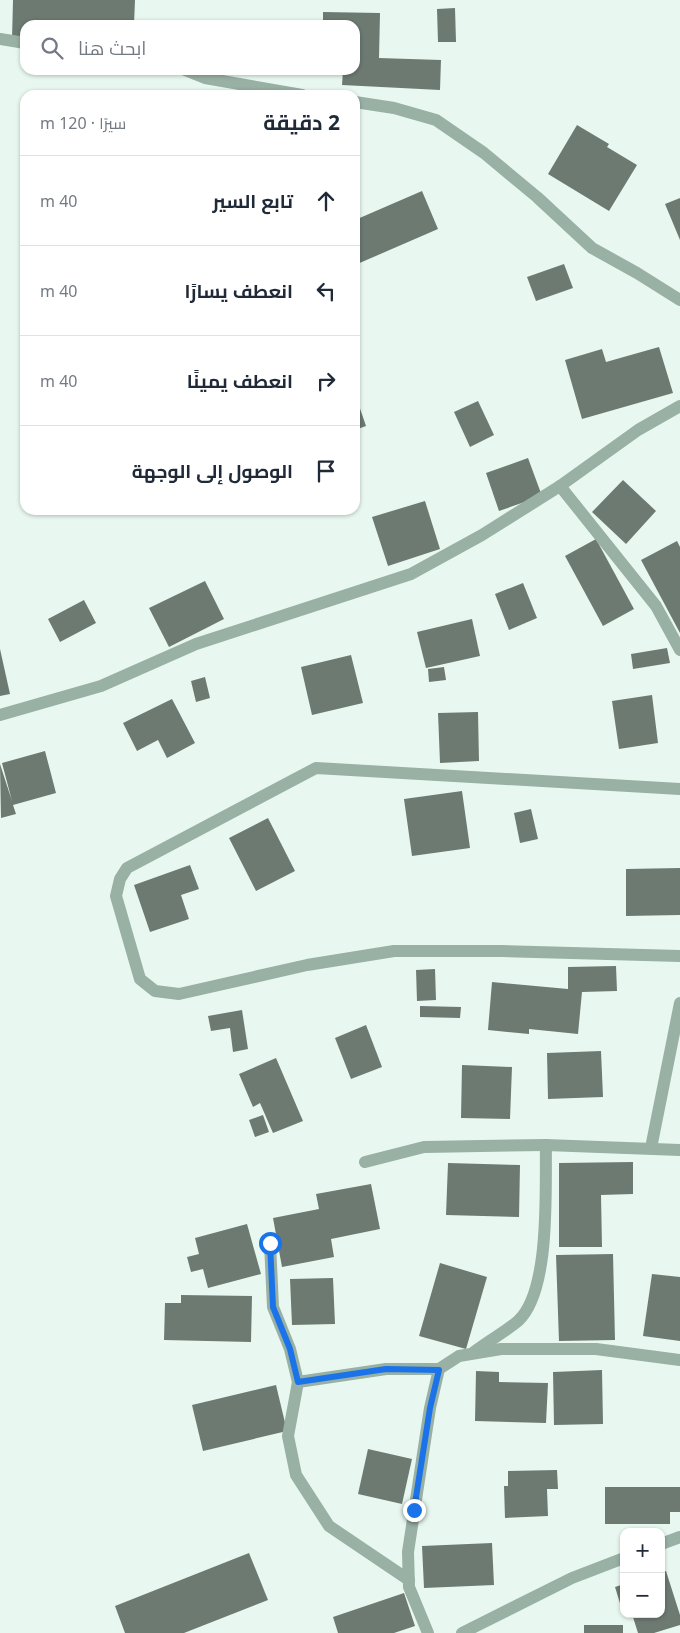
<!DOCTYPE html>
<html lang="ar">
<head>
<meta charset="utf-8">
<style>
  :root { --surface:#fff; --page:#f2f2f3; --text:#1f2937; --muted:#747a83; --line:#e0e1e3 }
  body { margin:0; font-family:"Noto Sans",Cairo,sans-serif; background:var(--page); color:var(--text); direction:rtl }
  .controls { position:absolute; right:15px; bottom:15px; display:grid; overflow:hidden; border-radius:10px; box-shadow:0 1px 4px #0004 }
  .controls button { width:45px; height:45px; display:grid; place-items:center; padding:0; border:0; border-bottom:1px solid var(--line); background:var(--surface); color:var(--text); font:25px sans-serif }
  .stop { position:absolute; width:15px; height:15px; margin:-11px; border:4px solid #1a73e8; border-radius:50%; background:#fff }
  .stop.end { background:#1a73e8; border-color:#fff; box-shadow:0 1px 5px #0008 }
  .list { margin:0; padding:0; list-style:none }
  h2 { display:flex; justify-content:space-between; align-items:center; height:65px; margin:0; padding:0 20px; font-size:21px }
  h2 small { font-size:16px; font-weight:400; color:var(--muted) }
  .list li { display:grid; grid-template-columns:32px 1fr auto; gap:15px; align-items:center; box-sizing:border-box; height:90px; padding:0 20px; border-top:1px solid var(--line) }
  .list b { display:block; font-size:19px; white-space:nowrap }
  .list em { font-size:16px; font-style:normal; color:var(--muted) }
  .icon { flex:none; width:28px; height:28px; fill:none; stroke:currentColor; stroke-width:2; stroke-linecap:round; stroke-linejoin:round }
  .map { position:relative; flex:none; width:680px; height:1633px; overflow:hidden; direction:ltr }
  .search { position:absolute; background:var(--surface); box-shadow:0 1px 4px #0004; left:20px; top:20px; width:340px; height:55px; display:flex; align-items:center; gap:12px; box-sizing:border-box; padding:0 18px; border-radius:15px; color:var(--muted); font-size:19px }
  .panel { position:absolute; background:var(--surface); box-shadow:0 1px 4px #0004; left:20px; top:90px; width:340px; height:425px; border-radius:15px; direction:rtl }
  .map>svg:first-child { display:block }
  .building { fill:#6c7a72 }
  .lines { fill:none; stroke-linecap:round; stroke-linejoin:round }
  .minor { stroke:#99b0a4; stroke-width:12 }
  .route { stroke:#1a73e8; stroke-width:6 }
</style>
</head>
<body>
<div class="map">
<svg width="680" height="1633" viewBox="0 0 680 1633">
  <rect width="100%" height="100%" fill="#e8f8f0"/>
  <!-- building -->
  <g class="building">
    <path d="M13,0H135L134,25H25V40L12,39Z"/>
    <path d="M455,8L456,42H438L437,9Z"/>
    <path d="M323,12L380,13L379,58L441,60L440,90L342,85L343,70H355V25H323Z"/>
    <path d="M577,125L609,144L607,147L637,165L609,211L548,174Z"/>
    <path d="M422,191L438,229L355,265V220Z"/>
    <path d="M680,198V240L665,204Z"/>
    <path d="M564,264L573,288L536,301L527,277Z"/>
    <path d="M659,347L673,393L582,419L565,360L602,349L606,362Z"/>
    <path d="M355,394L366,426L355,430Z"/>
    <path d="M478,401L494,435L470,447L454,412Z"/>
    <path d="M528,458L542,496L499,511L486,473Z"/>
    <path d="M623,480L656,511L626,544L592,512Z"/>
    <path d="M425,501L440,549L388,566L372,517Z"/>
    <path d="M596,539L634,609L603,626L565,556Z"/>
    <path d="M677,541L680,547V633L641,560Z"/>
    <path d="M205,581L224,619L169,647L149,608Z"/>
    <path d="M523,583L537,618L509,630L495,594Z"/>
    <path d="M84,600L96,623L60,642L48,619Z"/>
    <path d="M472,619L480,656L426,668L417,632Z"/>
    <path d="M667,648L670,663L633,669L631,654Z"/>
    <path d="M0,649L10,694L0,696Z"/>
    <path d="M351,655L363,703L312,715L301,667Z"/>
    <path d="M444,667L446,680L429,682L428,669Z"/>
    <path d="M205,677L210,698L196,702L191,681Z"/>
    <path d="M652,695L658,743L619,749L612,701Z"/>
    <path d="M172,699L195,743L167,758L158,740L137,751L123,723Z"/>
    <path d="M478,712L479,761L440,763L438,713Z"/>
    <path d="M45,751L56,793L13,805L16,814L1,818L0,764L12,801L2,763Z"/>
    <path d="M462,791L470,848L412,856L404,799Z"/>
    <path d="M531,809L538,839L520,843L514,813Z"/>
    <path d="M268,818L295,871L256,891L229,838Z"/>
    <path d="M190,865L199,889L181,895L189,919L150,932L134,885Z"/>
    <path d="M680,868V915L626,916V869Z"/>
    <path d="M616,966L617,991L582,992L578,1034L529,1029V1034L488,1030L492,982L568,989V967Z"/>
    <path d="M435,969L436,1000L417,1001L416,970Z"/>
    <path d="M420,1006L461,1007L460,1018L420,1017Z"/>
    <path d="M242,1010L248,1049L233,1052L230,1028L211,1031L208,1016Z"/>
    <path d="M366,1025L382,1067L351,1079L335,1038Z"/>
    <path d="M601,1051L603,1097L548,1099L547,1053Z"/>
    <path d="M276,1058L303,1121L273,1133L260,1103L253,1107L239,1074Z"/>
    <path d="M462,1065L512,1067L510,1119L461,1118Z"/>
    <path d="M263,1115L269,1132L255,1137L249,1120Z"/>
    <path d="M633,1162V1194L601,1195L602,1247H559V1163Z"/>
    <path d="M448,1163L520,1165L519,1217L446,1215Z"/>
    <path d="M371,1184L380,1229L331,1239L334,1257L282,1267L273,1218L319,1209L316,1194Z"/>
    <path d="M247,1224L261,1274L208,1288L203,1269L191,1272L187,1257L199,1254L195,1238Z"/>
    <path d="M613,1254L615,1340L559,1341L556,1255Z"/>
    <path d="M440,1263L487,1277L466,1349L419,1336Z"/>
    <path d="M652,1274L680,1277V1341L643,1336Z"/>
    <path d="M333,1278L335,1324L292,1325L290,1279Z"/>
    <path d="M181,1295L252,1296L251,1342L164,1340L165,1303H181Z"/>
    <path d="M602,1370L603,1424L554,1425L553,1372Z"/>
    <path d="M476,1371L499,1372V1382L548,1383L546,1423L475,1421Z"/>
    <path d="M276,1385L287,1431L203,1451L192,1405Z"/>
    <path d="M368,1449L412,1459L402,1504L358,1494Z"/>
    <path d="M557,1470L558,1489H547L548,1516L505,1518L504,1486H508V1471Z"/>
    <path d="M605,1487H680V1512H670V1524H605Z"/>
    <path d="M492,1543L494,1585L424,1588L422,1546Z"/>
    <path d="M249,1553L268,1600L184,1633H125L115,1606Z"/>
    <path d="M666,1571L680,1615V1625L654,1633H638L632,1614H661V1573Z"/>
    <path d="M624,1584V1612L623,1613L615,1587Z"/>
    <path d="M404,1593L415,1626L394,1633H338L333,1617Z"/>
    <rect x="584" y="1625" width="39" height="8"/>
  </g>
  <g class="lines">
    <!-- minor -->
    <g class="minor">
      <path d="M0,39L25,43"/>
      <path d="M185,70L205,78L302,95"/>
      <path d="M355,102L394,108L436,120L484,153L537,197L592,248L637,273L680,300"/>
      <path d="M560,486L656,606L680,650"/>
      <path d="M0,715L101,686L196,644L411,574L482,535L560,486L638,430L680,406"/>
      <path d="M680,789L316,768L127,868L120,879L116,896L140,979L155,991L179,994L307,965L394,951H502L680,956"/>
      <path d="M651,1148L680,1003"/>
      <path d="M365,1162L424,1147L546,1145"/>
      <path d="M270,1243L273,1307L290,1349L298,1382"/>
      <path d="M474,1352C488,1341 505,1332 518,1321C551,1291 545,1188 546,1145L680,1150"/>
      <path d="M661,1544L680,1537"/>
      <path d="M409,1580L329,1526L296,1475L288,1436L298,1382L386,1369H439"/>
      <path d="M428,1633L409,1587L408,1552L430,1408L439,1369L459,1356L501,1349H596L680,1360"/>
      <path d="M462,1633L572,1578L624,1558"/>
    </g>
  </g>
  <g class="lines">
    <!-- route -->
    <path class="route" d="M270,1243L273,1307L290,1349L298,1382L386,1369L439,1370L430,1408L414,1510"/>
  </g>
</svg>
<div class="controls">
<button>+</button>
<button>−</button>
</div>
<div class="stop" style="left:270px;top:1243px"></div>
<div class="stop end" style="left:414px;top:1510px"></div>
<div class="search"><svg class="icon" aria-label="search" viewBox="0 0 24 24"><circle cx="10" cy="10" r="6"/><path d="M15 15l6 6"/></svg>ابحث هنا</div>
<section class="panel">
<h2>2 دقيقة<small>سيرًا · 120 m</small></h2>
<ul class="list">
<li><svg class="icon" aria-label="ahead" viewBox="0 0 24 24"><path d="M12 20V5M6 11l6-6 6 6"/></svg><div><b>تابع السير</b></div><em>40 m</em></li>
<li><svg class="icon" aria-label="left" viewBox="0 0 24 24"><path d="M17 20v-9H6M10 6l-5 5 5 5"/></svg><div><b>انعطف يسارًا</b></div><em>40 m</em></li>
<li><svg class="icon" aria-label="right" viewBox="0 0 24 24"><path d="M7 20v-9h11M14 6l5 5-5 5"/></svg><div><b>انعطف يمينًا</b></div><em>40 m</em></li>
<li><svg class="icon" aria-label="arrive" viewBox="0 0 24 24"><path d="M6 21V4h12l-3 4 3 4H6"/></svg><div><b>الوصول إلى الوجهة</b></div></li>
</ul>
</section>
</div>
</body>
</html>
